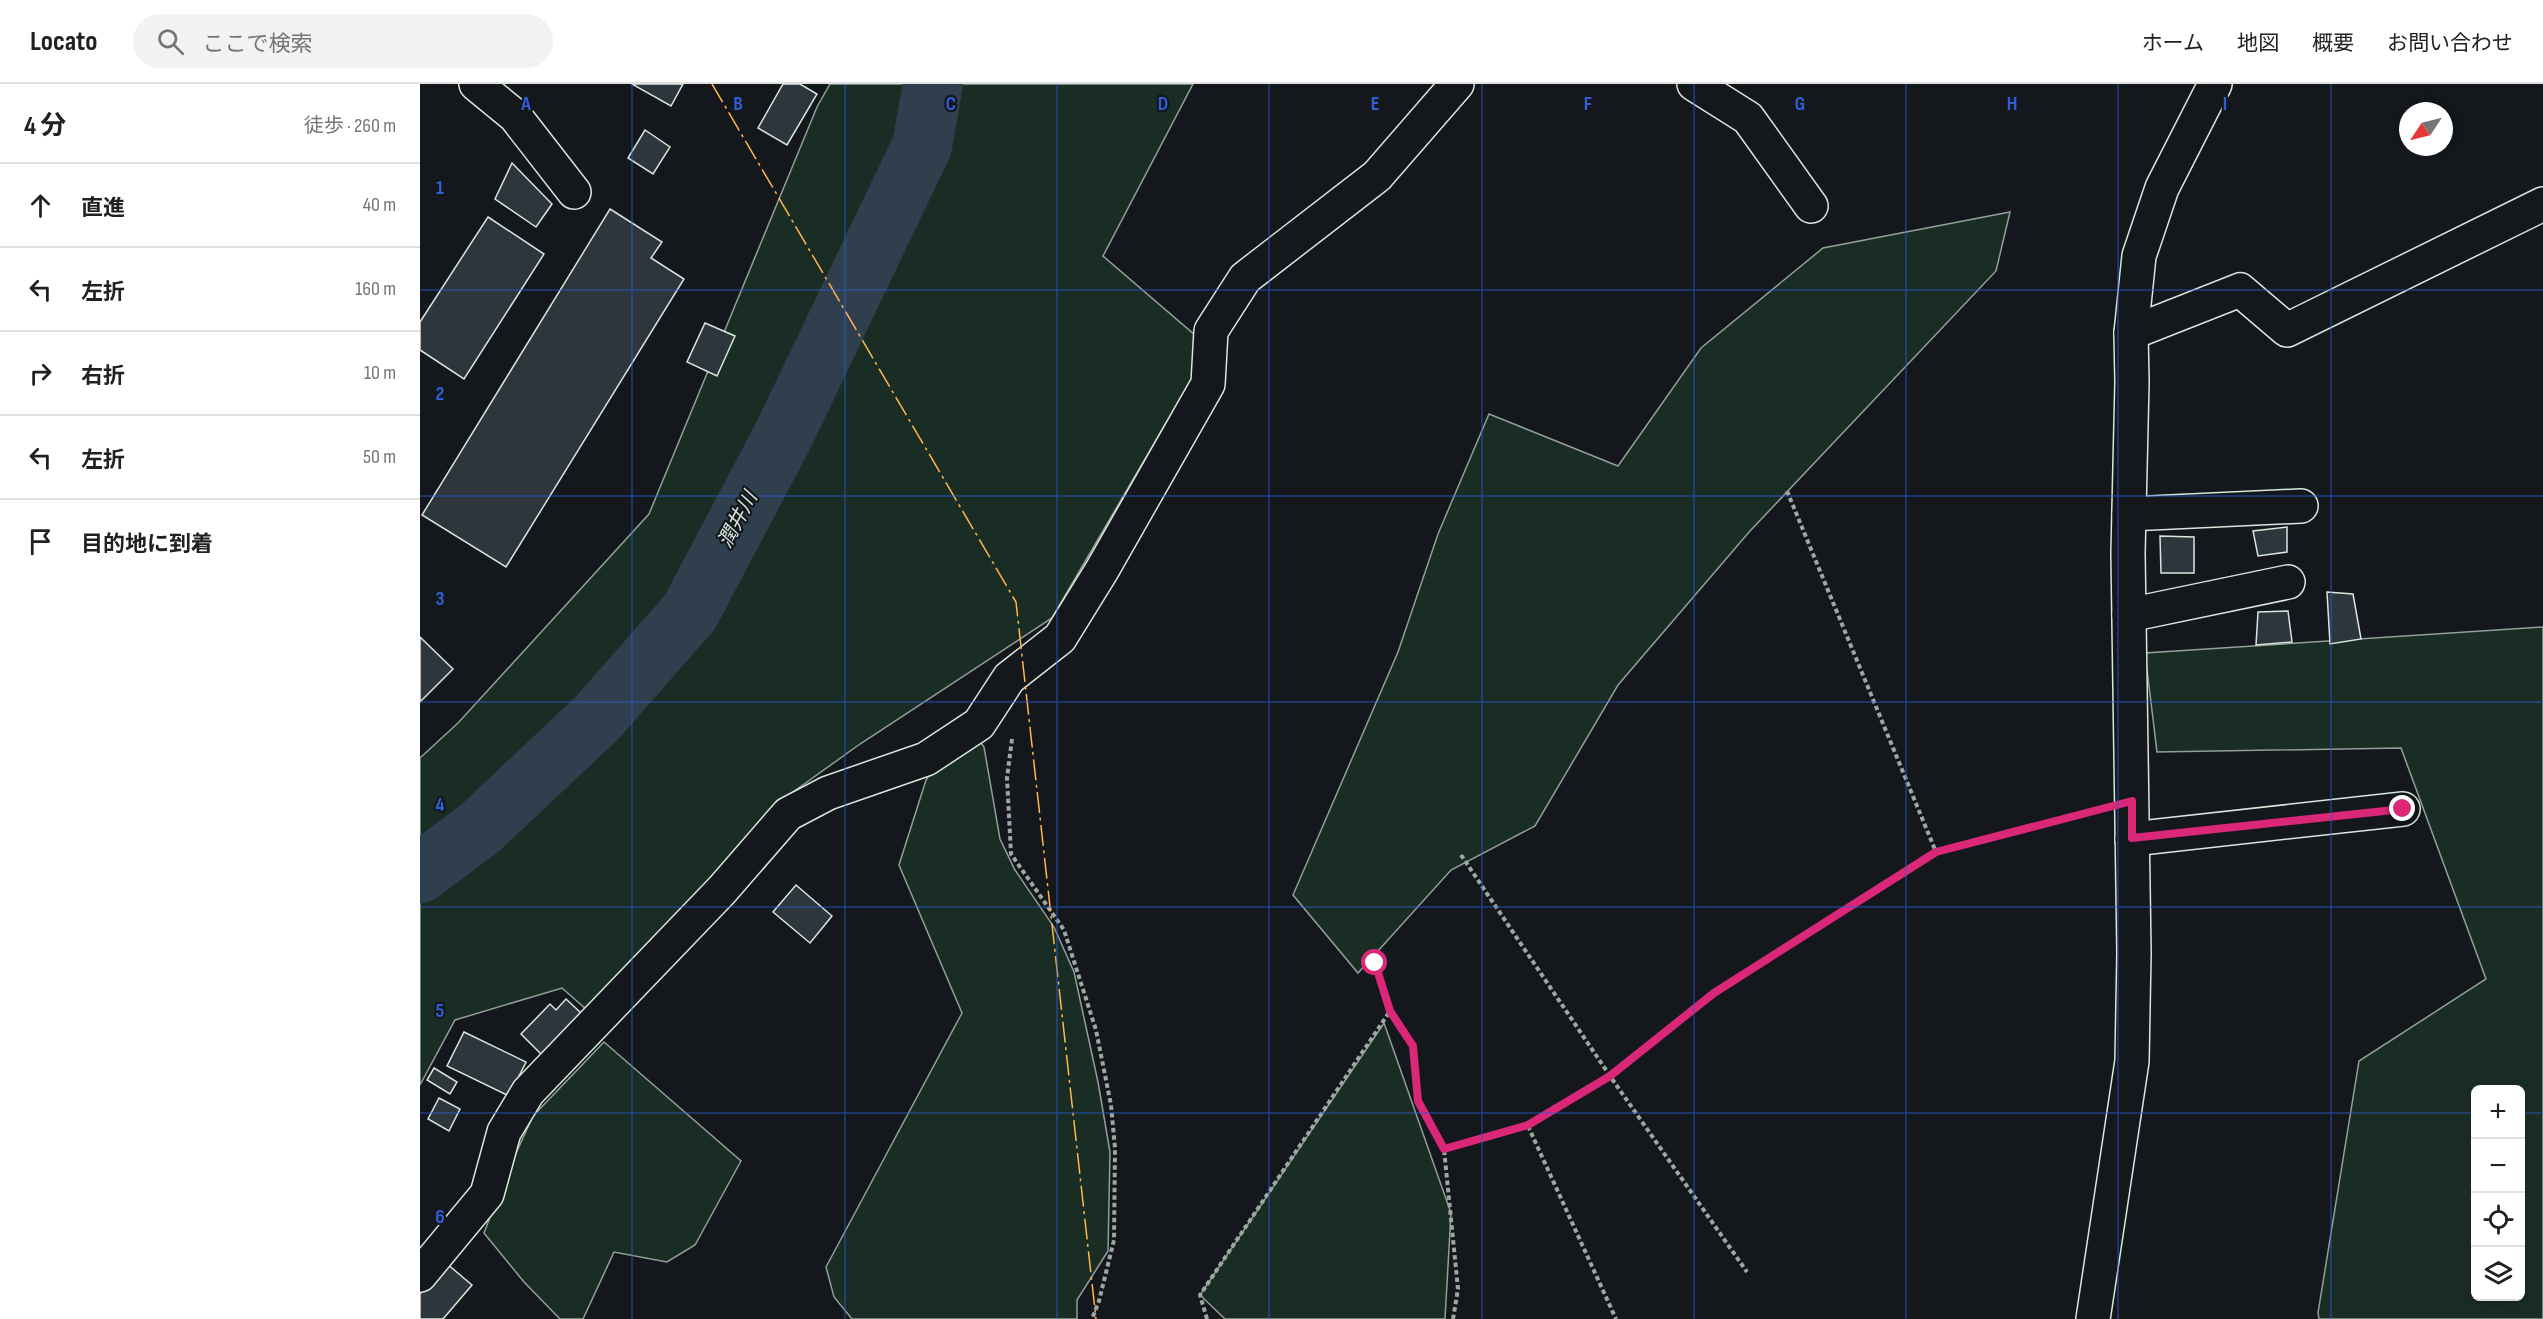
<!DOCTYPE html>
<html lang="ja">
<head>
<meta charset="utf-8">
<style>
  :root { --surface:#fff; --page:#f2f2f2; --text:#202124; --muted:#757577; --line:#e0e0e0 }
  body { margin:0; font-family:"Sofia Sans Condensed","Noto Sans JP",sans-serif; background:var(--page); color:var(--text) }
  .controls { position:absolute; right:18px; bottom:18px; display:grid; overflow:hidden; border-radius:9px; box-shadow:0 3px 9px #0003 }
  .controls button { width:54px; height:54px; display:grid; place-items:center; padding:0; border:0; border-bottom:2px solid var(--line); background:var(--surface); color:var(--text); font:30px sans-serif }
  .compass { position:absolute; left:1979px; top:18px; width:54px; height:54px; border-radius:50%; background:var(--surface); box-shadow:0 3px 9px #0003; rotate:235deg }
  .stop { position:absolute; width:18px; height:18px; margin:-14px; border:4px solid #db2777; border-radius:50%; background:#fff }
  .stop.end { background:#db2777; border-color:#fff; box-shadow:0 2px 6px #0008 }
  .list { margin:0; padding:0; list-style:none }
  h2 { display:flex; justify-content:space-between; align-items:center; height:78px; margin:0; padding:0 24px; font-size:26px }
  h2 small { font-size:20px; font-weight:400; color:var(--muted) }
  .list li { display:grid; grid-template-columns:39px 1fr auto; gap:18px; align-items:center; box-sizing:border-box; height:84px; padding:0 24px; border-top:2px solid var(--line) }
  .list b { display:block; font-size:22px; white-space:nowrap }
  .list em { font-size:20px; font-style:normal; color:var(--muted) }
  .icon { flex:none; width:33px; height:33px; fill:none; stroke:currentColor; stroke-width:2; stroke-linecap:round; stroke-linejoin:round }
  .map { position:relative; flex:none; width:2123px; height:1235px; overflow:hidden }
  header { display:flex; align-items:center; gap:36px; box-sizing:border-box; height:84px; padding:0 30px; background:var(--surface); border-bottom:2px solid var(--line) }
  header strong { font-size:28px }
  nav { display:flex; gap:33px; margin-inline-start:auto; font-size:21px }
  .search { width:420px; height:54px; background:var(--page); display:flex; align-items:center; gap:15px; box-sizing:border-box; padding:0 21px; border-radius:33px; color:var(--muted); font-size:22px }
  main { display:flex }
  aside { flex:1; background:var(--surface) }
  .map>svg:first-child { display:block }
  .green { fill:#1a2d24; stroke:#939e99; stroke-width:1.5; fill-rule:evenodd }
  .lines { fill:none; stroke-linecap:round; stroke-linejoin:round }
  .river { stroke:#2f3f4d; stroke-width:60 }
  .building { fill:#2c363c; stroke:#d8e6dc; stroke-width:1.5 }
  .minor-casing { stroke:#d8e6dc; stroke-width:36 }
  .path { stroke:#9da8a2; stroke-width:4; stroke-dasharray:4.5 3; stroke-linecap:butt }
  .minor { stroke:#14181c; stroke-width:33 }
  .power { stroke:#ffb74d; stroke-width:1.5; stroke-dasharray:21 4.5 3 4.5; stroke-linecap:butt }
  .route { stroke:#db2777; stroke-width:8 }
  .grid { fill:none; stroke:#305dd8; stroke-width:1.5; stroke-opacity:0.55 }
  .labels { text-anchor:middle; dominant-baseline:central; stroke-width:4.5; stroke-linejoin:round; paint-order:stroke }
  .water-label { font-size:20px; font-style:italic; fill:#d8e6dc; stroke:#14181c }
  .grid-label { font-size:20px; text-anchor:middle; font-weight:bold; fill:#305dd8; stroke:#14181c; stroke-width:4.5; stroke-linejoin:round; paint-order:stroke }
</style>
</head>
<body>
<header>
<strong>Locato</strong>
<div class="search"><svg class="icon" aria-label="search" viewBox="0 0 24 24"><circle cx="10" cy="10" r="6"/><path d="M15 15l6 6"/></svg>ここで検索</div>
<nav><a>ホーム</a><a>地図</a><a>概要</a><a>お問い合わせ</a></nav>
</header>
<main>
<aside>
<h2>4 分<small>徒歩 · 260 m</small></h2>
<ul class="list">
<li><svg class="icon" aria-label="ahead" viewBox="0 0 24 24"><path d="M12 20V5M6 11l6-6 6 6"/></svg><div><b>直進</b></div><em>40 m</em></li>
<li><svg class="icon" aria-label="left" viewBox="0 0 24 24"><path d="M17 20v-9H6M10 6l-5 5 5 5"/></svg><div><b>左折</b></div><em>160 m</em></li>
<li><svg class="icon" aria-label="right" viewBox="0 0 24 24"><path d="M7 20v-9h11M14 6l5 5-5 5"/></svg><div><b>右折</b></div><em>10 m</em></li>
<li><svg class="icon" aria-label="left" viewBox="0 0 24 24"><path d="M17 20v-9H6M10 6l-5 5 5 5"/></svg><div><b>左折</b></div><em>50 m</em></li>
<li><svg class="icon" aria-label="arrive" viewBox="0 0 24 24"><path d="M6 21V4h12l-3 4 3 4H6"/></svg><div><b>目的地に到着</b></div></li>
</ul>
</aside>
<div class="map">
<svg width="2123" height="1235" viewBox="0 0 2123 1235">
  <rect width="100%" height="100%" fill="#14181c"/>
  <!-- green -->
  <g class="green">
    <path d="M410,0H773L683,172L790,264L632,534L440,660L373,708L167,926L142,904L35,936L0,1001V674L38,639L229,430L397,23Z"/>
    <path d="M1590,128L1576,187L1330,447L1198,601L1115,742L1031,786L938,889L873,811L978,568L1018,450L1069,330L1198,382L1281,264L1403,164Z"/>
    <path d="M2123,543V1235H1899L1898,1229L1939,977L2066,895L1981,664L1737,668L1725,569ZM2056,1006H2100V1212H2056Z"/>
    <path d="M559,656L564,663L580,755L595,786L634,843L654,888L678,998L690,1068L688,1167L657,1216V1235H432L414,1213L406,1183L542,929L479,781L506,696L514,683Z"/>
    <path d="M964,939L1031,1129L1025,1235H805L780,1211Z"/>
    <path d="M184,958L321,1077L275,1161L247,1178L194,1168L163,1235H140L104,1198L64,1149L86,1091L113,1032Z"/>
  </g>
  <g class="lines">
    <!-- river -->
    <path class="river" d="M0,789L60,744L177,634L270,528L364,350L502,62L513,0"/>
  </g>
  <!-- building -->
  <g class="building">
    <path d="M212,0H263L251,22Z"/>
    <path d="M363,0H380L397,10L367,61L338,44Z"/>
    <path d="M225,46L250,63L233,90L208,74Z"/>
    <path d="M92,79L132,120L116,143L75,115Z"/>
    <path d="M190,125L242,158L231,174L264,195L86,483L2,431Z"/>
    <path d="M68,133L124,170L44,295L0,266V238Z"/>
    <path d="M285,239L315,252L297,292L267,278Z"/>
    <path d="M1867,443V468L1838,472L1833,447Z"/>
    <path d="M1740,452L1774,453V489H1741Z"/>
    <path d="M1907,508L1933,510L1941,555L1910,560Z"/>
    <path d="M1868,527L1872,558L1836,561L1838,528Z"/>
    <path d="M0,553L33,585L0,618Z"/>
    <path d="M376,801L412,832L390,859L353,828Z"/>
    <path d="M146,915L161,929L121,970L101,950L130,920L136,926Z"/>
    <path d="M44,948L106,978L89,1012L27,982Z"/>
    <path d="M14,984L37,998L30,1010L7,996Z"/>
    <path d="M19,1014L40,1025L29,1047L8,1035Z"/>
    <path d="M26,1179L52,1201L23,1235H0V1210Z"/>
  </g>
  <g class="lines">
    <!-- minor casing -->
    <g class="minor-casing">
      <g id="minor">
        <path d="M56,0L95,32L154,108"/>
        <path d="M1274,0L1328,34L1391,122"/>
        <path d="M1711,249L1820,206L1867,246L2123,120"/>
        <path d="M1709,430L1881,422"/>
        <path d="M1709,531L1868,498"/>
        <path d="M1712,755L1983,725"/>
        <path d="M0,1191L67,1110L84,1048L108,1008L302,806L368,730L408,709L506,675L559,640L589,594L640,554L682,486L788,300L791,247L825,194L957,92L1037,0"/>
        <path d="M1673,1235L1712,977L1714,869L1708,469L1712,298L1711,249L1719,172L1742,104L1795,0"/>
      </g>
    </g>
    <!-- path -->
    <g class="path">
      <path d="M1367,407L1516,768"/>
      <path d="M592,655L587,694L591,770L644,846L676,946L691,1021L695,1064L694,1156L679,1217L672,1235"/>
      <path d="M1041,771L1190,992L1327,1188"/>
      <path d="M955,879L970,927"/>
      <path d="M1108,1042L1196,1235"/>
      <path d="M787,1235L780,1211L970,927L993,962L997,1017L1024,1065"/>
      <path d="M1033,1235L1038,1205L1024,1065L1108,1042L1190,992L1294,909L1516,768L1678,726"/>
    </g>
    <!-- minor -->
    <use href="#minor" class="minor"/>
    <!-- power -->
    <path class="power" d="M292,0L596,518L676,1235"/>
  </g>
  <g class="lines">
    <!-- route -->
    <path class="route" d="M955,879L970,927L993,962L998,1017L1024,1065L1108,1041L1190,992L1294,909L1516,768L1712,717V754L1983,725"/>
  </g>
  <!-- grid -->
  <path class="grid" d="M212,0V1235M425,0V1235M637,0V1235M849,0V1235M1062,0V1235M1274,0V1235M1486,0V1235M1698,0V1235M1911,0V1235M0,206H2123M0,412H2123M0,618H2123M0,823H2123M0,1029H2056M2100,1029H2123"/>
  <g class="labels">
    <!-- water labels -->
    <g class="water-label">
      <text transform="translate(318 436) rotate(-62)">潤井川</text>
    </g>
  </g>
  <g class="grid-label">
    <text x="106" y="26">A</text>
    <text x="318" y="26">B</text>
    <text x="531" y="26">C</text>
    <text x="743" y="26">D</text>
    <text x="955" y="26">E</text>
    <text x="1168" y="26">F</text>
    <text x="1380" y="26">G</text>
    <text x="1592" y="26">H</text>
    <text x="1805" y="26">I</text>
    <text x="20" y="110">1</text>
    <text x="20" y="316">2</text>
    <text x="20" y="521">3</text>
    <text x="20" y="727">4</text>
    <text x="20" y="933">5</text>
    <text x="20" y="1139">6</text>
  </g>
</svg>
<div class="controls">
<button>+</button>
<button>−</button>
<button><svg class="icon" aria-label="locate" viewBox="0 0 24 24"><circle cx="12" cy="12" r="6"/><path d="M12 2v4M12 18v4M2 12h4M18 12h4"/></svg></button>
<button><svg class="icon" aria-label="layers" viewBox="0 0 24 24"><path d="M12 4l9 5-9 5-9-5zM3 14l9 5 9-5"/></svg></button>
</div>
<svg class="compass" viewBox="-18 -18 36 36"><path d="M0-13l5 13h-10z" fill="#e53935"/><path d="M0 13l5-13h-10z" fill="#757577"/></svg>
<div class="stop" style="left:955px;top:879px"></div>
<div class="stop end" style="left:1983px;top:725px"></div>
</div>
</main>
</body>
</html>
